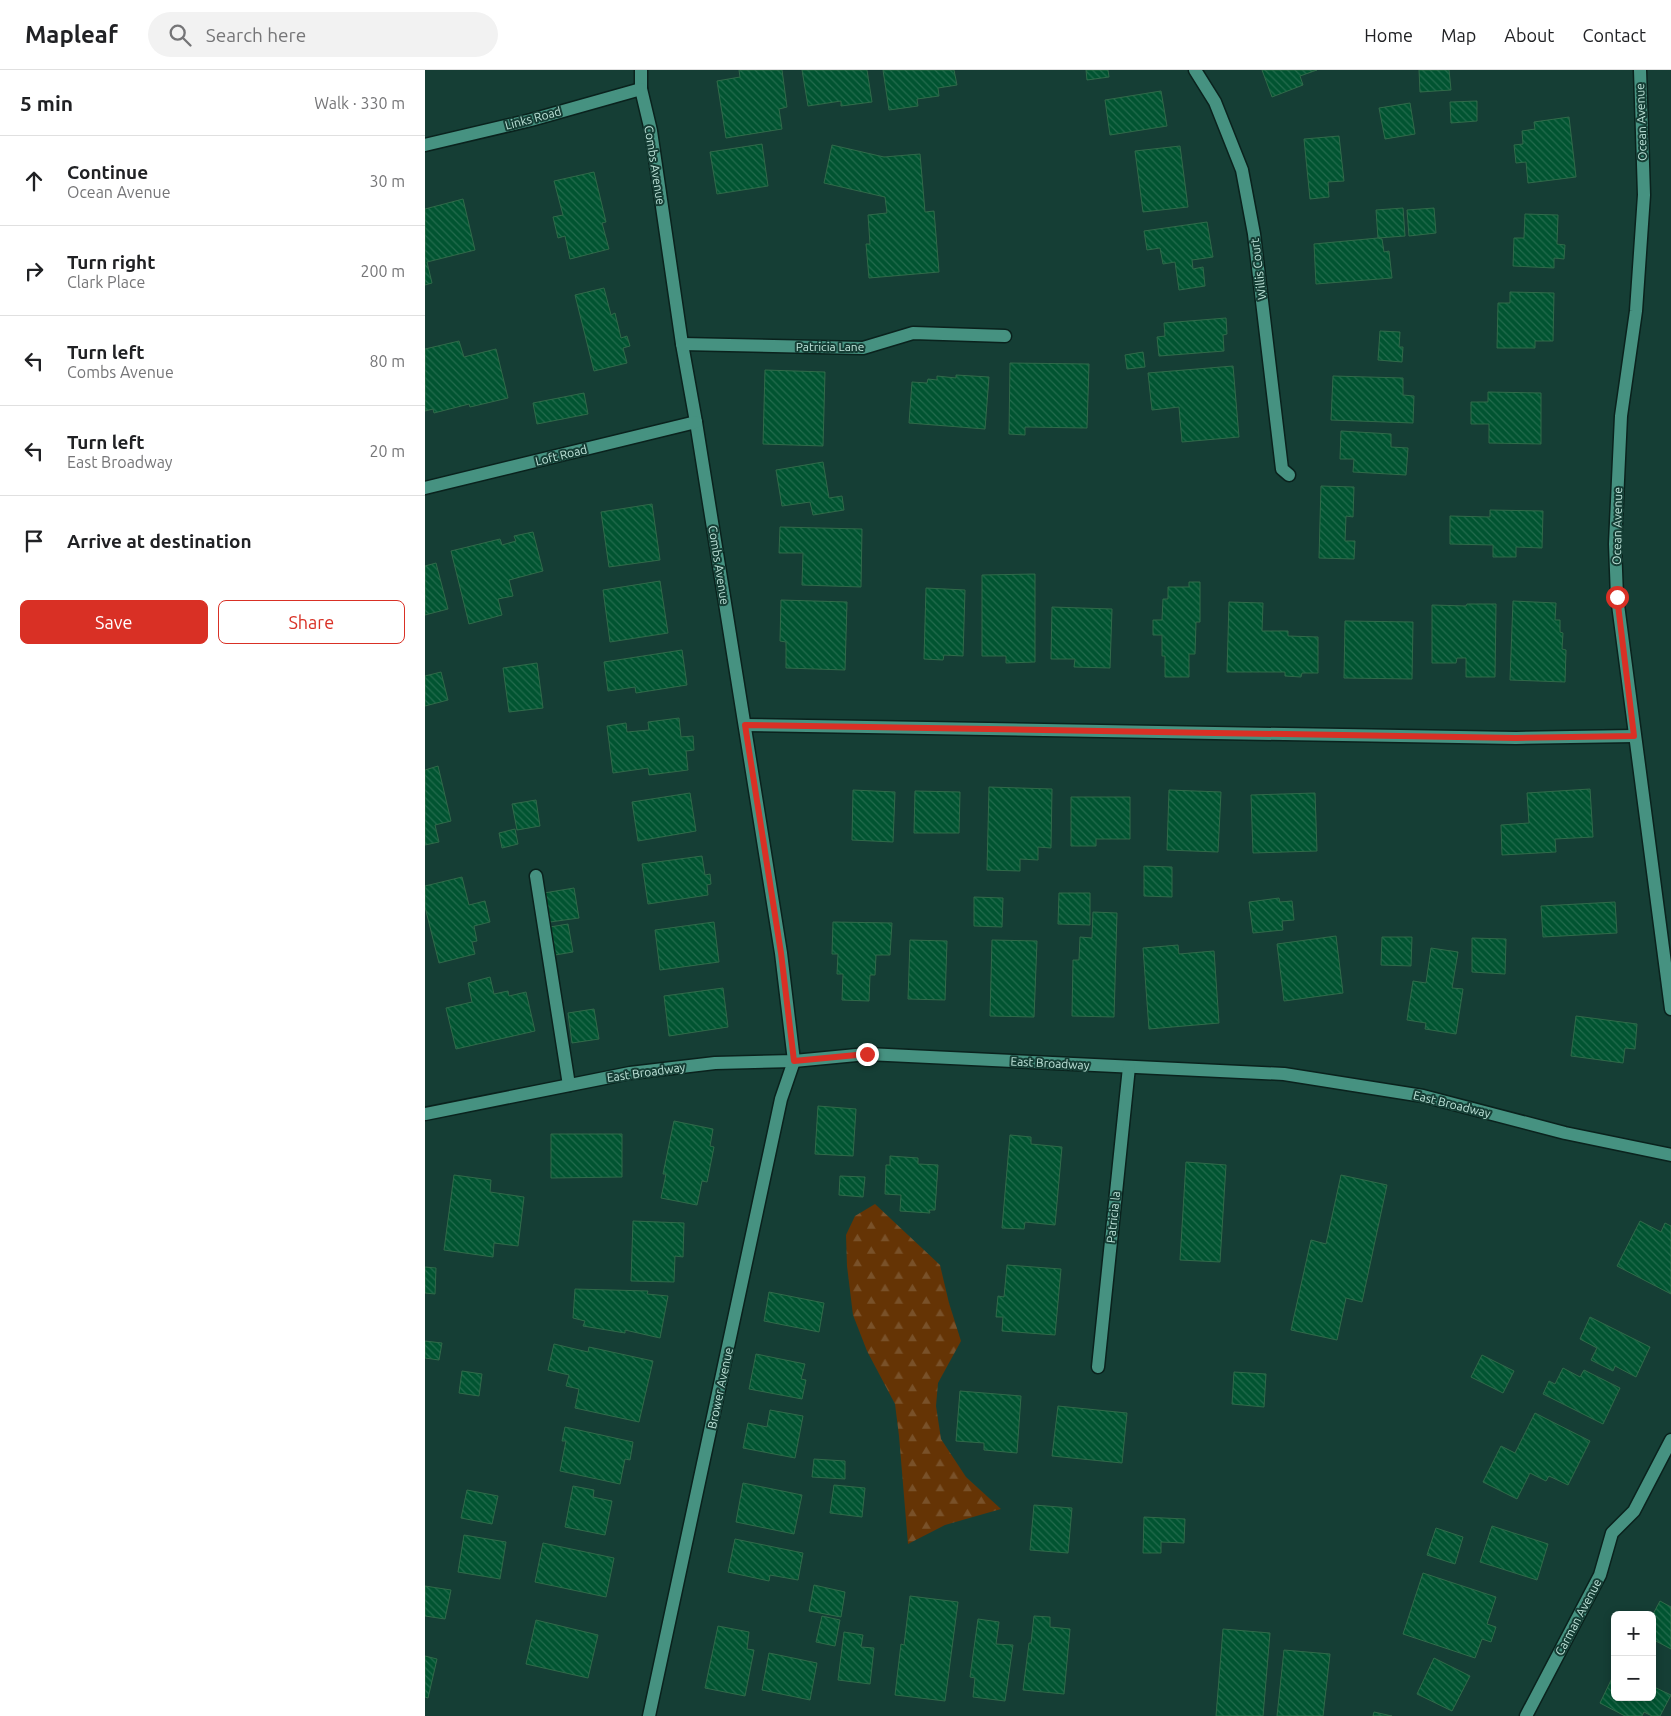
<!DOCTYPE html>
<html lang="en">
<head>
<meta charset="utf-8">
<style>
  :root { --surface:#fff; --page:#f2f2f2; --text:#202124; --muted:#757577; --line:#e0e0e0; --accent:#d93025 }
  body { margin:0; font-family:Ubuntu,sans-serif; background:var(--page); color:var(--text) }
  .controls { position:absolute; right:15px; bottom:15px; display:grid; overflow:hidden; border-radius:8px; box-shadow:0 2px 8px #0003 }
  .controls button { width:45px; height:45px; display:grid; place-items:center; padding:0; border:0; border-bottom:1px solid var(--line); background:var(--surface); color:var(--text); font:25px sans-serif }
  .stop { position:absolute; width:15px; height:15px; margin:-11px; border:4px solid #d93025; border-radius:50%; background:#fff }
  .stop.end { background:#d93025; border-color:#fff; box-shadow:0 1px 5px #0008 }
  .list { margin:0; padding:0; list-style:none }
  h2 { display:flex; justify-content:space-between; align-items:center; height:65px; margin:0; padding:0 20px; font-size:21px }
  h2 small { font-size:16px; font-weight:400; color:var(--muted) }
  .list li { display:grid; grid-template-columns:32px 1fr auto; gap:15px; align-items:center; box-sizing:border-box; height:90px; padding:0 20px; border-top:1px solid var(--line) }
  .list b { display:block; font-size:19px; white-space:nowrap }
  .list p { margin:0; font-size:16px; white-space:nowrap; color:var(--muted) }
  .list em { font-size:16px; font-style:normal; color:var(--muted) }
  .actions { display:flex; gap:10px; padding:15px 20px }
  .actions a { flex:1; padding:11px 0; border:1px solid var(--accent); border-radius:8px; text-align:center; font-size:18px; color:var(--accent) }
  .actions .main { background:var(--accent); color:#fff }
  .icon { flex:none; width:28px; height:28px; fill:none; stroke:currentColor; stroke-width:2; stroke-linecap:round; stroke-linejoin:round }
  .map { position:relative; flex:none; width:1246px; height:1646px; overflow:hidden }
  header { display:flex; align-items:center; gap:30px; box-sizing:border-box; height:70px; padding:0 25px; background:var(--surface); border-bottom:1px solid var(--line) }
  header strong { font-size:24px }
  nav { display:flex; gap:28px; margin-inline-start:auto; font-size:18px }
  .search { width:350px; height:45px; background:var(--page); display:flex; align-items:center; gap:12px; box-sizing:border-box; padding:0 18px; border-radius:28px; color:var(--muted); font-size:19px }
  main { display:flex }
  aside { flex:1; background:var(--surface) }
  .map>svg:first-child { display:block }
  .forest { fill:url(#forest-firs) }
  .building { fill:url(#building-back-hatch); stroke:#306a49 }
  .lines { fill:none; stroke-linecap:round; stroke-linejoin:round }
  .minor-casing { stroke:#0a221d; stroke-width:15 }
  .minor { stroke:#469281; stroke-width:12 }
  .route { stroke:#d93025; stroke-width:6 }
  .labels { text-anchor:middle; dominant-baseline:central; stroke-width:4; stroke-linejoin:round; paint-order:stroke }
  .street-label { font-size:12px; fill:#bfe4da; stroke:#153e35 }
</style>
</head>
<body>
<header>
<strong>Mapleaf</strong>
<div class="search"><svg class="icon" aria-label="search" viewBox="0 0 24 24"><circle cx="10" cy="10" r="6"/><path d="M15 15l6 6"/></svg>Search here</div>
<nav><a>Home</a><a>Map</a><a>About</a><a>Contact</a></nav>
</header>
<main>
<aside>
<h2>5 min<small>Walk · 330 m</small></h2>
<ul class="list">
<li><svg class="icon" aria-label="ahead" viewBox="0 0 24 24"><path d="M12 20V5M6 11l6-6 6 6"/></svg><div><b>Continue</b><p>Ocean Avenue</p></div><em>30 m</em></li>
<li><svg class="icon" aria-label="right" viewBox="0 0 24 24"><path d="M7 20v-9h11M14 6l5 5-5 5"/></svg><div><b>Turn right</b><p>Clark Place</p></div><em>200 m</em></li>
<li><svg class="icon" aria-label="left" viewBox="0 0 24 24"><path d="M17 20v-9H6M10 6l-5 5 5 5"/></svg><div><b>Turn left</b><p>Combs Avenue</p></div><em>80 m</em></li>
<li><svg class="icon" aria-label="left" viewBox="0 0 24 24"><path d="M17 20v-9H6M10 6l-5 5 5 5"/></svg><div><b>Turn left</b><p>East Broadway</p></div><em>20 m</em></li>
<li><svg class="icon" aria-label="arrive" viewBox="0 0 24 24"><path d="M6 21V4h12l-3 4 3 4H6"/></svg><div><b>Arrive at destination</b></div></li>
</ul>
<div class="actions"><a class="main">Save</a><a>Share</a></div>
</aside>
<div class="map">
<svg width="1246" height="1646" viewBox="0 0 1246 1646">
  <defs>
    <pattern id="forest-firs" width="22" height="20" patternUnits="userSpaceOnUse" patternTransform="scale(1.25)"><rect width="22" height="20" fill="#653405"/><path d="M5 1l3.5 6h-7zM16 11l3.5 6h-7z" fill="#795129"/></pattern>
    <pattern id="building-back-hatch" width="6" height="6" patternUnits="userSpaceOnUse" patternTransform="scale(1.25)"><rect width="6" height="6" fill="#015431"/><path d="M-1 5l2 2M0 0l6 6M5-1l2 2" fill="none" stroke="#246c4e"/></pattern>
  </defs>
  <rect width="100%" height="100%" fill="#153e35"/>
  <!-- forest -->
  <path class="forest" d="M450,1134L515,1195L524,1233L536,1271L513,1313L511,1336L516,1369L541,1407L576,1439L520,1455L483,1474L474,1366L470,1334L442,1281L428,1245L422,1196L421,1165L430,1146Z"/>
  <!-- building -->
  <g class="building">
    <path d="M314,0H357L362,37L354,39L357,59L301,68L292,11L315,7Z"/>
    <path d="M377,0H442L447,32L416,36V31L383,36Z"/>
    <path d="M458,0H529L532,15L513,18L514,26L492,29L493,36L464,40Z"/>
    <path d="M661,0H683L684,7L662,10Z"/>
    <path d="M837,0H892L875,6L878,15L847,27Z"/>
    <path d="M994,0H1024L1026,20L995,22Z"/>
    <path d="M736,21L742,56L685,65L680,30Z"/>
    <path d="M1052,31V51L1026,53L1025,32Z"/>
    <path d="M985,33L990,64L960,69L954,38Z"/>
    <path d="M1144,47L1151,107L1103,113L1101,92L1091,93L1089,75L1098,74L1097,61L1110,59L1109,52Z"/>
    <path d="M914,66L919,111L903,112L904,127L885,129L879,69Z"/>
    <path d="M337,74L343,116L292,124L285,82Z"/>
    <path d="M407,75L459,87L495,84L500,142L509,141L514,202L444,208L441,174H445L443,145L462,143L460,127L399,113Z"/>
    <path d="M755,76L763,137L718,142L710,81Z"/>
    <path d="M169,102L181,152L177,153L184,179L145,189L140,166L133,168L128,147L138,145L129,111Z"/>
    <path d="M38,129L50,180L2,192L7,213L0,215V139Z"/>
    <path d="M978,138L980,166L953,168L951,140Z"/>
    <path d="M1009,138L1011,163L984,166L982,140Z"/>
    <path d="M1100,144L1133,145L1132,174L1140,175L1139,189L1129,188V198L1088,196L1089,168H1099Z"/>
    <path d="M782,152L788,187L767,190L768,199L778,197L780,216L754,220L750,192L738,194L735,178L722,180L719,161Z"/>
    <path d="M953,168L957,169L959,182L964,181L967,208L891,214L889,174Z"/>
    <path d="M179,218L186,245L190,243L196,268L202,266L205,276L198,278L202,293L169,301L150,225Z"/>
    <path d="M1085,222L1129,223L1128,271H1110V278H1072L1073,233H1085Z"/>
    <path d="M801,248L802,264L798,265L799,281L734,286L732,267L740,266L739,253Z"/>
    <path d="M955,261L975,262L974,277H978L977,292L953,290Z"/>
    <path d="M34,271L39,287L71,279L83,328L45,337L44,334L9,343L8,339L0,341V279Z"/>
    <path d="M718,282L720,297L702,299L700,285Z"/>
    <path d="M585,293L664,294L662,358L600,357V365L584,364Z"/>
    <path d="M808,296L814,367L757,372L754,337L727,340L723,303Z"/>
    <path d="M340,300L400,302L398,376L338,374Z"/>
    <path d="M531,305L564,307L560,359L484,353L487,312L502,313L503,309L512,310V306L531,308Z"/>
    <path d="M908,306L978,308V325L989,326L988,353L906,350Z"/>
    <path d="M1063,322L1116,323V374L1064,373V354H1046V332H1063Z"/>
    <path d="M159,323L163,344L112,354L108,333Z"/>
    <path d="M916,361L966,364V377L983,378L981,405L928,402L929,389H915Z"/>
    <path d="M398,392L404,428L417,426L419,440L388,445L385,432L357,436L351,400Z"/>
    <path d="M896,416L929,417L928,447L921,446L920,471H930L929,489L894,488Z"/>
    <path d="M227,434L235,490L184,497L176,442Z"/>
    <path d="M1065,440L1118,441L1117,478L1091,477V487H1068V475L1025,474V446L1065,447Z"/>
    <path d="M355,457L437,459L436,517L377,515L378,483H354Z"/>
    <path d="M108,462L118,501L84,510L88,526L73,529L77,545L44,554L26,481L75,469L77,475L91,471L89,466Z"/>
    <path d="M11,493L23,539L0,545V496Z"/>
    <path d="M610,504V592L581,593V586H557V505Z"/>
    <path d="M235,511L243,563L185,572L178,520Z"/>
    <path d="M764,512H775V552H771L770,584H764V607H740V586H737V565H728V550H737L738,529H743V517H764Z"/>
    <path d="M501,518L540,520L538,586L519,585L518,590L499,589Z"/>
    <path d="M356,530L422,532L420,600L361,598V572L355,571Z"/>
    <path d="M1088,531L1131,533L1130,550H1135V562L1138,563L1137,579L1141,580L1140,612L1085,610Z"/>
    <path d="M804,532L838,533L837,561H863V566L893,567V603H877L876,607L860,606V602H802Z"/>
    <path d="M1042,534H1071L1070,607H1041V588H1032L1031,593H1007V535L1041,536Z"/>
    <path d="M627,537L687,539L685,598L649,597L650,589H626Z"/>
    <path d="M920,551L988,552L987,609L919,608Z"/>
    <path d="M257,580L262,615L211,623L210,617L183,621L179,592Z"/>
    <path d="M112,593L118,638L84,642L78,598Z"/>
    <path d="M16,602L23,630L0,636V606Z"/>
    <path d="M254,648L256,667L268,666L269,680L261,681L263,700L224,705L223,698L188,703L182,656L201,653L202,662L224,660L223,652Z"/>
    <path d="M13,696L26,751L10,755L14,772L0,775V700Z"/>
    <path d="M564,717L627,719L626,778L613,777V790L595,789V801L562,800Z"/>
    <path d="M1165,719L1168,767L1130,769L1131,782L1077,785L1076,755L1104,753L1102,723Z"/>
    <path d="M428,720L470,722L468,772L427,770Z"/>
    <path d="M744,720L796,722L793,782L742,780Z"/>
    <path d="M490,721L535,722L534,763H489Z"/>
    <path d="M265,723L271,761L213,771L207,732Z"/>
    <path d="M890,723L892,781L828,783L826,725Z"/>
    <path d="M646,727H705V769H671V776H646Z"/>
    <path d="M111,730L115,756L92,760L87,734Z"/>
    <path d="M90,759L93,774L77,778L74,763Z"/>
    <path d="M277,786L280,805L285,804L286,814L282,815L283,825L223,834L217,794Z"/>
    <path d="M719,796L747,797V827L719,826Z"/>
    <path d="M37,807L44,835L60,831L65,852L49,856L52,871L47,872L50,884L14,893L0,837V816Z"/>
    <path d="M149,818L154,848L125,852L119,823Z"/>
    <path d="M634,823H665V855L633,854Z"/>
    <path d="M549,827L578,828L577,857L549,856Z"/>
    <path d="M854,828L855,832L867,831L869,850L857,851L858,860L828,863L824,832Z"/>
    <path d="M1190,832L1192,863L1118,867L1116,836Z"/>
    <path d="M668,842L692,843L689,947L647,946L648,890H654L655,867L667,868Z"/>
    <path d="M289,852L294,892L235,900L230,860Z"/>
    <path d="M408,852L467,853L465,885H451L450,905H445L444,931L417,930L418,904H412L413,884H407Z"/>
    <path d="M143,854L148,882L130,885L125,857Z"/>
    <path d="M911,866L918,923L859,931L852,874Z"/>
    <path d="M957,867H987L986,896L956,895Z"/>
    <path d="M1047,868L1081,869L1080,904L1047,902Z"/>
    <path d="M485,870L522,871L520,930L483,929Z"/>
    <path d="M567,870L612,871L609,947L565,946Z"/>
    <path d="M753,875L754,884L789,881L794,953L724,959L718,878Z"/>
    <path d="M1006,878L1033,882L1027,918L1038,919L1031,964L1000,959L1001,953L982,950L988,911L1001,913Z"/>
    <path d="M65,907L69,924L83,921L84,926L101,922L110,961L31,979L21,938L47,932L43,913Z"/>
    <path d="M298,918L303,957L244,966L239,926Z"/>
    <path d="M169,939L174,969L147,973L143,943Z"/>
    <path d="M1151,946L1212,954L1210,979L1200,978L1198,993L1146,986Z"/>
    <path d="M393,1036L431,1039L428,1086L390,1084Z"/>
    <path d="M249,1051L288,1059L285,1076L289,1077L282,1112L277,1111L272,1135L236,1128L241,1104H238Z"/>
    <path d="M126,1064H197V1107L126,1108Z"/>
    <path d="M585,1065L606,1067V1074L637,1077L630,1155L600,1152L599,1159L577,1158Z"/>
    <path d="M465,1086L493,1088V1094L513,1095L510,1140H504L505,1143L475,1141L476,1125L460,1124L461,1095H465Z"/>
    <path d="M761,1092L801,1095L795,1192L755,1190Z"/>
    <path d="M29,1105L66,1110L65,1122L99,1127L93,1176L69,1173L68,1187L19,1180Z"/>
    <path d="M916,1105L962,1115L937,1232L921,1228L912,1270L866,1260L886,1170L901,1174Z"/>
    <path d="M415,1106L440,1107L438,1127L414,1125Z"/>
    <path d="M208,1151L259,1153L258,1187L250,1186L249,1212L206,1211Z"/>
    <path d="M1215,1151L1236,1162L1240,1153L1246,1156V1224L1192,1196Z"/>
    <path d="M582,1195L636,1199L630,1265L577,1261L578,1247H571L573,1226L579,1227Z"/>
    <path d="M0,1197L11,1198L10,1224L0,1223Z"/>
    <path d="M150,1219L223,1221L222,1224L243,1226L235,1268L200,1260V1263L158,1256L160,1251L148,1248Z"/>
    <path d="M344,1222L399,1233L394,1262L339,1251Z"/>
    <path d="M1165,1247L1225,1277L1211,1307L1190,1296L1188,1301L1166,1290L1172,1278L1155,1269Z"/>
    <path d="M0,1271L17,1273L14,1290L0,1288Z"/>
    <path d="M129,1274L163,1282L164,1277L228,1291L214,1352L150,1338L154,1319L141,1316L144,1305L123,1300Z"/>
    <path d="M331,1284L380,1294L376,1309L381,1310L377,1329L324,1319Z"/>
    <path d="M1057,1285L1089,1301L1078,1323L1046,1307Z"/>
    <path d="M1138,1298L1155,1307L1159,1300L1195,1318L1178,1354L1118,1324L1124,1311L1130,1314Z"/>
    <path d="M37,1301L57,1304L54,1326L34,1323Z"/>
    <path d="M809,1302L841,1304L839,1337L807,1334Z"/>
    <path d="M535,1321L596,1326L592,1383L559,1380V1373L531,1371Z"/>
    <path d="M633,1336L702,1343L697,1393L627,1386Z"/>
    <path d="M345,1340L378,1346L370,1388L318,1378L323,1353L342,1357Z"/>
    <path d="M1110,1343L1165,1371L1143,1415L1124,1406L1121,1411L1105,1403L1092,1429L1058,1412L1076,1376L1090,1383Z"/>
    <path d="M140,1357L208,1372L205,1390L200,1389L195,1414L135,1401L141,1371H137Z"/>
    <path d="M389,1389L420,1391V1409L387,1407Z"/>
    <path d="M318,1413L377,1425L369,1464L311,1452Z"/>
    <path d="M409,1415L440,1418L437,1447L405,1443Z"/>
    <path d="M148,1416L169,1420L168,1427L187,1431L180,1465L140,1457Z"/>
    <path d="M42,1420L73,1426L67,1454L36,1448Z"/>
    <path d="M609,1435L647,1438L643,1483L605,1480Z"/>
    <path d="M719,1447L760,1449L759,1473L736,1472V1483H718Z"/>
    <path d="M1067,1456L1123,1474L1112,1510L1055,1492Z"/>
    <path d="M1011,1458L1038,1467L1030,1494L1002,1485Z"/>
    <path d="M39,1465L81,1472L75,1509L33,1502Z"/>
    <path d="M310,1469L378,1483L373,1510L345,1505L344,1511L303,1502Z"/>
    <path d="M118,1473L189,1488L181,1527L110,1512Z"/>
    <path d="M998,1503L1071,1527L1062,1554L1071,1557L1066,1572L1057,1569L1050,1588L978,1564Z"/>
    <path d="M389,1515L420,1522L416,1547L384,1541Z"/>
    <path d="M0,1516L26,1520L20,1549L0,1546Z"/>
    <path d="M485,1526L533,1532L520,1631L470,1625L476,1574L479,1575Z"/>
    <path d="M1235,1531L1246,1537V1579L1227,1569V1546Z"/>
    <path d="M397,1546L415,1550L410,1576L391,1572Z"/>
    <path d="M609,1546L625,1547V1557L645,1559L639,1624L598,1620L604,1573H606Z"/>
    <path d="M553,1549L574,1552L571,1574L588,1575L580,1631L548,1627L550,1608L545,1607Z"/>
    <path d="M111,1550L173,1565L163,1608L101,1594Z"/>
    <path d="M293,1556L324,1562L322,1579L329,1580L320,1626L280,1618Z"/>
    <path d="M798,1559L845,1563L838,1646H791Z"/>
    <path d="M419,1562L438,1565L436,1577L449,1578L445,1614L413,1610Z"/>
    <path d="M859,1580L905,1584L898,1646H852Z"/>
    <path d="M344,1583L392,1593L385,1630L337,1620Z"/>
    <path d="M0,1586L12,1589L3,1628L0,1627Z"/>
    <path d="M1009,1588L1045,1606L1027,1641L992,1624Z"/>
    <path d="M1189,1604L1190,1627H1227V1616L1246,1625L1235,1646H1227L1219,1642L1217,1646H1200L1175,1633Z"/>
    <path d="M949,1642L967,1646H948Z"/>
  </g>
  <g class="lines">
    <!-- minor casing -->
    <g class="minor-casing">
      <g id="minor">
        <path d="M216,0V19L226,61L257,274L271,352L356,883L369,991L356,1029L224,1646"/>
        <path d="M770,0L790,32L817,100L829,164L857,399L864,405"/>
        <path d="M1215,0L1219,125L1211,241L1196,346L1190,474L1192,527L1246,939"/>
        <path d="M0,75L106,50L216,19"/>
        <path d="M257,274L438,278L488,263L580,266"/>
        <path d="M0,418L271,352"/>
        <path d="M320,655L1091,668L1209,666"/>
        <path d="M111,806L144,1015"/>
        <path d="M0,1044L205,1003L290,993L369,991L442,984L859,1004L998,1026L1140,1063L1246,1085"/>
        <path d="M673,1297L704,997"/>
        <path d="M1101,1646L1175,1505L1187,1463L1209,1441L1246,1370"/>
      </g>
    </g>
    <!-- minor -->
    <use href="#minor" class="minor"/>
  </g>
  <g class="lines">
    <!-- route -->
    <path class="route" d="M442,984L369,991L356,883L320,655L1091,668L1209,666L1192,527"/>
  </g>
  <g class="labels">
    <!-- street labels -->
    <g class="street-label">
      <text transform="translate(108 48) rotate(-15)">Links Road</text>
      <text transform="translate(1216 52) rotate(-92)">Ocean Avenue</text>
      <text transform="translate(230 95) rotate(81)">Combs Avenue</text>
      <text transform="translate(833 199) rotate(-97)">Willis Court</text>
      <text x="405" y="276">Patricia Lane</text>
      <text transform="translate(136 385) rotate(-14)">Loft Road</text>
      <text transform="translate(1192 456) rotate(-89)">Ocean Avenue</text>
      <text transform="translate(294 495) rotate(81)">Combs Avenue</text>
      <text transform="translate(625 993) rotate(3)">East Broadway</text>
      <text transform="translate(221 1002) rotate(-8)">East Broadway</text>
      <text transform="translate(1027 1034) rotate(14)">East Broadway</text>
      <text transform="translate(688 1147) rotate(-84)">Patricia la</text>
      <text transform="translate(295 1318) rotate(-78)">Brower Avenue</text>
      <text transform="translate(1153 1547) rotate(-62)">Carman Avenue</text>
    </g>
  </g>
</svg>
<div class="controls">
<button>+</button>
<button>−</button>
</div>
<div class="stop" style="left:1192px;top:527px"></div>
<div class="stop end" style="left:442px;top:984px"></div>
</div>
</main>
</body>
</html>
